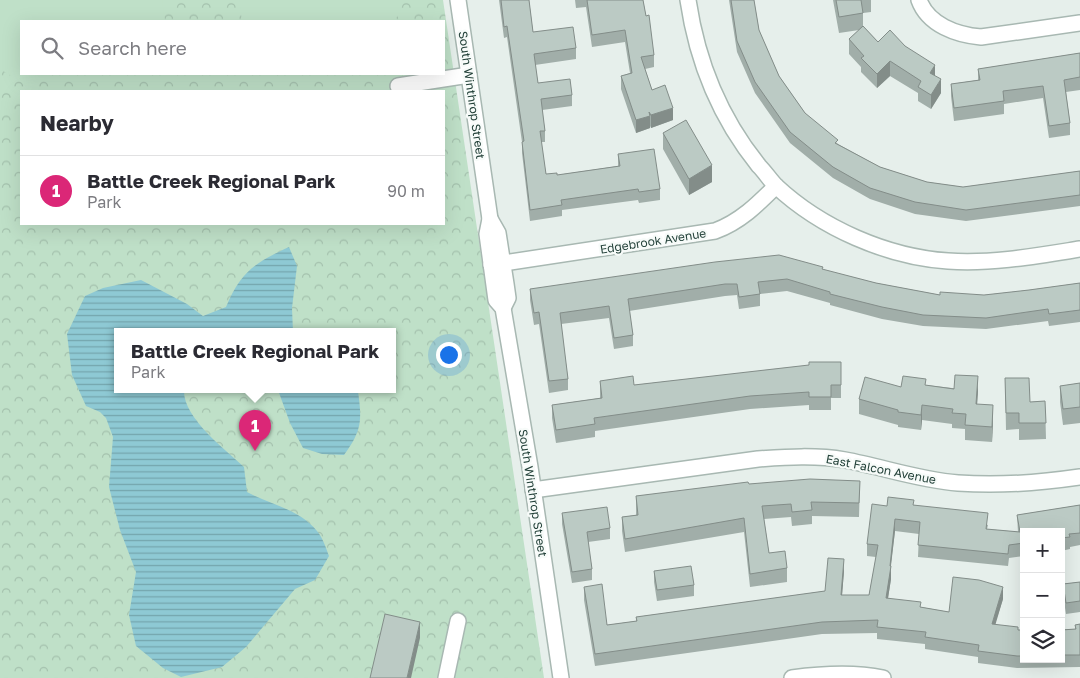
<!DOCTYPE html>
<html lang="en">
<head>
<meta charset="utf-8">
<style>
  :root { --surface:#fff; --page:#f2f2f3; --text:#2b2b33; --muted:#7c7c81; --line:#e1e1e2; --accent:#db2777 }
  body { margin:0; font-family:"Golos Text",sans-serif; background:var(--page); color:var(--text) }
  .controls { position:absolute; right:15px; bottom:15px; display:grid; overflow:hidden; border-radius:0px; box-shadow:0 5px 20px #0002 }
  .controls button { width:45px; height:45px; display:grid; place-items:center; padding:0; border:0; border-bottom:1px solid var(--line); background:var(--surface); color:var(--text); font:25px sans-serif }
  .you { position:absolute; left:448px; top:354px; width:18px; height:18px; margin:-12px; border:4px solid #fff; border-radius:50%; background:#1a73e8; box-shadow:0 0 0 8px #1a73e833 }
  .badge { display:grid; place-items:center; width:32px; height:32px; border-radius:50%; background:var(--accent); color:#fff; font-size:16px; font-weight:700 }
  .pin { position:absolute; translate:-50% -41px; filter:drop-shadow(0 1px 2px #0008) }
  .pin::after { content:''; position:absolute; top:26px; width:18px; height:15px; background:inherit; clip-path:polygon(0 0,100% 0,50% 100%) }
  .popup { position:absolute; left:114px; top:328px; width:282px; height:65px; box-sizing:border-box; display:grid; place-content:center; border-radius:0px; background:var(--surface); filter:drop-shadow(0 1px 4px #0005); font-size:16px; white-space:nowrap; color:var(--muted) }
  .popup b { font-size:19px; color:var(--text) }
  .popup::after { content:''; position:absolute; left:50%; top:100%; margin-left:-10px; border:10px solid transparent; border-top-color:var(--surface) }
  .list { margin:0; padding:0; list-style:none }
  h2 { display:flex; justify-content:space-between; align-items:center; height:65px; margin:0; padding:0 20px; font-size:21px }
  h2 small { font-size:16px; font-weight:400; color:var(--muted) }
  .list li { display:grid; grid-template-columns:32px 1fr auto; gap:15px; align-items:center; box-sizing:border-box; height:70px; padding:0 20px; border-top:1px solid var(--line) }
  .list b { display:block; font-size:19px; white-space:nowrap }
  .list p { margin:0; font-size:16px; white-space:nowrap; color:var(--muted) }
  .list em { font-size:16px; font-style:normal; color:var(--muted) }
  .icon { flex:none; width:28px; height:28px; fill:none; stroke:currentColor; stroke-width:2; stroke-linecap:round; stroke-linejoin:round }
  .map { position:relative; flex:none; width:1080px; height:678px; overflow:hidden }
  .search { position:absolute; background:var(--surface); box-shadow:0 5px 20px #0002; left:20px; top:20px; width:425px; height:55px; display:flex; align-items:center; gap:12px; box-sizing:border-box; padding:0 18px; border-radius:0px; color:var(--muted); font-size:19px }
  .panel { position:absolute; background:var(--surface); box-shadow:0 5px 20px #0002; left:20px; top:90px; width:425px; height:135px; border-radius:0px }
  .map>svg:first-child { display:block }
  .forest { fill:url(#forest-crowns); fill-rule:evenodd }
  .pitch { fill:#bfe0c8 }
  .water { fill:url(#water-rules) }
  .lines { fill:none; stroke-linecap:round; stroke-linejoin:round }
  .minor-casing { stroke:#a8b8b2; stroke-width:18 }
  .minor { stroke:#fff; stroke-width:15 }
  .wall { fill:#a1aea9 }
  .shaded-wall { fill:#838d89 }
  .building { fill:#bbcac4; stroke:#838d89 }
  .labels { text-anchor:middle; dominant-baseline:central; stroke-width:4.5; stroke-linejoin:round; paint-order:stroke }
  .street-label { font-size:12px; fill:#24423a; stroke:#f7fbf9 }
</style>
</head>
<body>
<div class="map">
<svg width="1080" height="678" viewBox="0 0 1080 678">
  <defs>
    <pattern id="forest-crowns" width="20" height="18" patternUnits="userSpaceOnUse" patternTransform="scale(1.25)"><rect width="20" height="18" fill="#bfe0c8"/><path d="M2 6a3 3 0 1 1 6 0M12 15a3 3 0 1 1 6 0" fill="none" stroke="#a4c1ad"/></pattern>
    <pattern id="water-rules" width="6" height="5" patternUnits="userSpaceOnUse" patternTransform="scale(1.25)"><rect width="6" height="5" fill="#8ec9d4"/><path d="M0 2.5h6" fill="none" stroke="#74a5ad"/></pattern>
  </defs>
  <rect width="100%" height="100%" fill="#e6efeb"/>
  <!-- forest -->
  <path class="forest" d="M0,0H443L544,678H0ZM21,21H444V74H21ZM21,91H444V224H21ZM118,332H392V390H118Z"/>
  <!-- pitch -->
  <g class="pitch">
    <path d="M0,0H162L165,21H21V74H58L16,79L0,69Z"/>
    <path d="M239,0H400L401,11L394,21H242Z"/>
  </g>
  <!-- water -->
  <g class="water">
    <path d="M289,247L297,266L292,308L293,332H118V390H184C183,418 225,449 244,467L247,492C271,505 299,509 317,531C323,538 326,548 329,556L315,580L295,589L246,647L222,667L181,677L163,668L136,646L129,615L136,572L120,530L109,487L113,437L106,418L100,412L86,406L72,375L67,334L85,296L103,288L141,280L187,304L203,316L226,307C241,271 255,263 289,247Z"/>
    <path d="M278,390L358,391C362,421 362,430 344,455L322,454L303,448L290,423Z"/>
  </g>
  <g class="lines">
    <!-- minor casing -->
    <g class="minor-casing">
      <g id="minor">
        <path d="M458,0L490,219L487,234L496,300L503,308L530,467L561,678"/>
        <path d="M688,0C697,61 720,118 759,166C765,172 770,180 776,186C821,228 887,257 948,261C992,264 1036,256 1080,249"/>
        <path d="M919,0C928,25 957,35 981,37L1080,23"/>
        <path d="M398,86L469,75"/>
        <path d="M490,219L498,233L506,284L508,298L503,308"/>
        <path d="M491,265L715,231C740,222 758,204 776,186"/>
        <path d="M533,490L758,459C787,457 816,455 845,460C883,467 919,480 958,483C999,486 1039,483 1080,477"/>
        <path d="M446,678L458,621"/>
        <path d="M792,678C822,674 853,672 883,678"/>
      </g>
    </g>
    <!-- minor -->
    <use href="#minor" class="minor"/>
  </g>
  <!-- wall -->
  <g class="wall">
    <path d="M499,0H529L533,32L576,48V59L535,65L538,83L572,95V106L542,110L545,131V142H541L546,174L557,175L618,166V154L660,189V200L639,203L638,200L562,210V216L530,221L522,153V142L507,37L504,38Z"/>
    <path d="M575,0H643L646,16L654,55V67L645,69L652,90L673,120L651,128L650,126V128L636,133L621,89V76L630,73L625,42L592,47L586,7L576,8Z"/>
    <path d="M729,0H754L759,30L779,76L805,113L838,144L880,167L927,182L963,187L1080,171V206L966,221L915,214L870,199L833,178L790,143L755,93L737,52Z"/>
    <path d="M833,0H871V12L863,13V26L878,42L905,46L935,76L941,93L931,109L918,101V93L890,76L877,88L861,72V67L849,54V39L859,30L839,33Z"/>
    <path d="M1080,53V90L1066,92L1070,123V135L1049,138L1043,98L1004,104V114L954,121L951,96V84L978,80V69Z"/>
    <path d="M663,133L712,182L689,195L663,149Z"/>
    <path d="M823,270L876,283L940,295H984L1029,290L1080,283V322L1049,326L1048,321L986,329L923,326L882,319L830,305V303L787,291L760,294V306L739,309L737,295L725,296L629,311L633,335V346L614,349L609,318L561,324L568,379V390L549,393L539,324L534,325L530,300V289Z"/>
    <path d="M841,362V398H831V410H809V405L750,409L595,431V437L556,443L552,418V405L600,398V381L634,385Z"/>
    <path d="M1005,378L1030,402L1045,401L1046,439L1019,440V429L1006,430Z"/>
    <path d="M1080,383V423L1063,425L1060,402V386Z"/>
    <path d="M926,385L978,391L977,404L993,421L992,442L965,440V429L952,428V424L922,420L921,430L898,427V425L859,414V399L901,387Z"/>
    <path d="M860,481L859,517L812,516V524L792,526L791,517L764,519L769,553L787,568V582L750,587L744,532L625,552L622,531V517L636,515V496L749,484Z"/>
    <path d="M914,505L988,525L987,529L1018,532L1017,515L1080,505V545L1070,547V549L1061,551V532H1024V556L1009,558L1008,566L918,557L919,534L895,531L891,566V579L888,598L921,607L949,612L1003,599L995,624L1018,630H1024V659H1061V630L1075,629V625L1080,624V667L1017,668L978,663V657L925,649V644L877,639V633L822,634L595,666L584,600V587L607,625L636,621V617L825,591L844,571L842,595H869L876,557L867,556V544L887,506Z"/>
    <path d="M562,513L610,528V539L588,542L592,569V580L572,583L562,524Z"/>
    <path d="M654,571L694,585V596L657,601L654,582Z"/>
    <path d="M1080,582V612L1066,614L1063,595V584Z"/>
  </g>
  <!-- shaded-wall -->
  <g class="shaded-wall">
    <path d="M890,61V76L877,88V74Z"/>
    <path d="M935,65V79L930,73Z"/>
    <path d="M941,79V93L931,109V95Z"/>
    <path d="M673,108V120L651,128V115Z"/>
    <path d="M650,116V128L636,133V120Z"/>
    <path d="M712,165V182L689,195V179Z"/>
    <path d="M978,376V391L976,420V404Z"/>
    <path d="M922,405V420L921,430V415Z"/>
    <path d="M993,405V421L992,442V427Z"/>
    <path d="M895,519V531L890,572L891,566V579L886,611V598Z"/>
    <path d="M844,559V571L841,608V595Z"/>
    <path d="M1003,587V599L992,636V624Z"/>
    <path d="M420,622V638L411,678H407Z"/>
  </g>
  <!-- building -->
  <g class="building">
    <path d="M501,0H529L533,32L573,27L576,48L534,54L538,83L570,79L572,95L541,99L545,131H540L546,174L557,173V175L620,166L618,154L654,149L660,189L639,192L638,189L561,200L562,205L530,210L522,142L524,141L507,26L504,27Z"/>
    <path d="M587,0H643L646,16L649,15L654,55L641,57L652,90L665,85L673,108L651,115L649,112L650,116L636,120L621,76L632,73L625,30L592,35Z"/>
    <path d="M731,0H754L759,30L779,76L805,113L838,140L835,143L880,167L927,182L963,187L1080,171V195L966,210L915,202L870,188L833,167L790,132L755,82L737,41Z"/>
    <path d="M836,0H861L863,13L839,17Z"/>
    <path d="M863,26L878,42L890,30L905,46L935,65L930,73L941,79L931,95L918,87L921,81L890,61L877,74L861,58L864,56L849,39Z"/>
    <path d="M1080,53V77L1064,80L1070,123L1049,126L1043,86L1003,91L1004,101L954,108L951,84L980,80L978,69Z"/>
    <path d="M686,120L712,165L689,179L663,133Z"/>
    <path d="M779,255L823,267L822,269L876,283L940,295V292L984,295L1029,290L1080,283V310L1049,314L1048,309L986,318L923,315L882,307L830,294V292L787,279L758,282L760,294L739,297L737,284H725L628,299L633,335L614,338L609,306L560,313L568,379L549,381L539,312L534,313L530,289L715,262Z"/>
    <path d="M809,362H841V385H831V397H809V392L750,396L594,418L595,424L556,430L552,405L602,398L600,381L633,376L634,385L809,365Z"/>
    <path d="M955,375L978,376L976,404L993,405L992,427L965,425L966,414L952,413L953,409L922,405L921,415L898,412V410L859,399L865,377L901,387L903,376L926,379L925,385L954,389Z"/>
    <path d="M1005,378H1029L1030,402L1045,401L1046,423H1019V413H1006Z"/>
    <path d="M1080,383V407L1063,409L1060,386Z"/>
    <path d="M810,479L860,481L859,503L811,502L812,510L792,512L791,504L762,506L769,553L785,551L787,568L750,574L744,518L625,539L622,517L638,515L636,496L748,482L749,484Z"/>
    <path d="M888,497L914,500L913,505L988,513L986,529L1020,532L1017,515L1080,505V533L1069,534L1070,537L1061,538V532H1024V543L1009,545L1008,554L918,545L920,522L895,519L890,566H891L886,598L921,602L920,607L949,612L953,577L979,580L1003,587L992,624L1018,627V630H1024V656H1017L978,651L979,645L925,637L926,632L877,627L878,620L822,622L595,654L584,587L602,584L607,625L637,621L636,617L825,591L828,558L844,559L841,595H869L878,545L867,544L872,504L887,506Z"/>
    <path d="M607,507L610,528L587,532L592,569L572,572L562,513Z"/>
    <path d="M691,566L694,585L657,590L654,571Z"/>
    <path d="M1080,582V601L1066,603L1063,584Z"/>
    <path d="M385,614L420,622L407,678H370Z"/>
    <path d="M1080,624V655H1061V630L1076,629L1075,625Z"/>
  </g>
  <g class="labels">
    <!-- street labels -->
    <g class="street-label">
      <text transform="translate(472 95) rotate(82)">South Winthrop Street</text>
      <text transform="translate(653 241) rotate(-9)">Edgebrook Avenue</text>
      <text transform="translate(881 469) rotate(11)">East Falcon Avenue</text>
      <text transform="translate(533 493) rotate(81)">South Winthrop Street</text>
    </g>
  </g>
</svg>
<div class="controls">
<button>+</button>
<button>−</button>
<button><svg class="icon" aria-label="layers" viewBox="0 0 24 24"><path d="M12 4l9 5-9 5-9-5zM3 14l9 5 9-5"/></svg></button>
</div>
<div class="you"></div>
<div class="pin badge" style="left:255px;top:451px">1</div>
<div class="popup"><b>Battle Creek Regional Park</b>Park</div>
<div class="search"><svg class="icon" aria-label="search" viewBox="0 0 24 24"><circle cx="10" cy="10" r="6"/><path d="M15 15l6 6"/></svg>Search here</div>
<section class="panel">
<h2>Nearby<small></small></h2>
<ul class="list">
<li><span class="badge">1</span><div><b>Battle Creek Regional Park</b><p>Park</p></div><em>90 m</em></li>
</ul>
</section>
</div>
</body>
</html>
